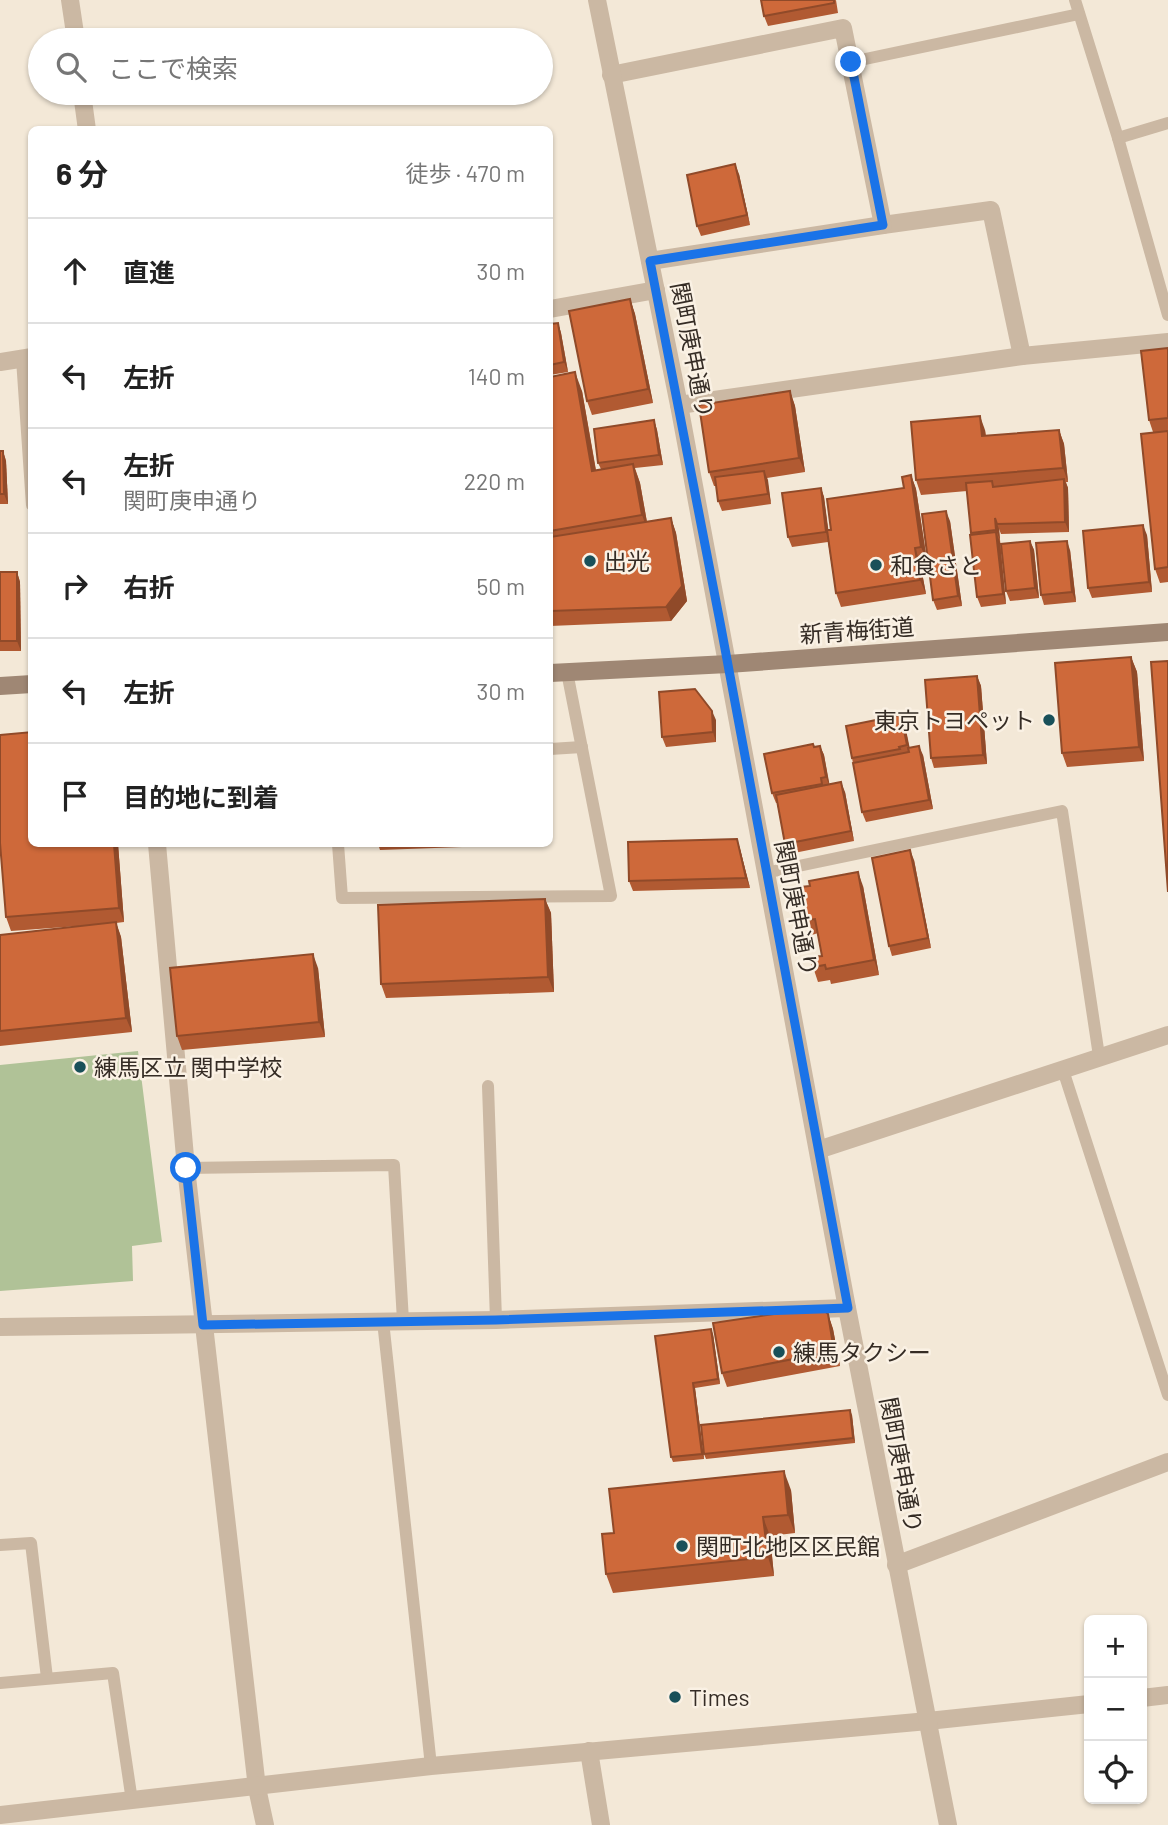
<!DOCTYPE html>
<html lang="ja">
<head>
<meta charset="utf-8">
<style>
  :root { --surface:#fff; --page:#f2f2f2; --text:#222; --muted:#767676; --line:#e0e0e0 }
  body { margin:0; font-family:Barlow,"Noto Sans JP",sans-serif; background:var(--page); color:var(--text) }
  .controls { position:absolute; right:21px; bottom:21px; display:grid; overflow:hidden; border-radius:10px; box-shadow:0 2px 5px #0004 }
  .controls button { width:63px; height:63px; display:grid; place-items:center; padding:0; border:0; border-bottom:2px solid var(--line); background:var(--surface); color:var(--text); font:35px sans-serif }
  .stop { position:absolute; width:21px; height:21px; margin:-16px; border:5px solid #1a73e8; border-radius:50%; background:#fff }
  .stop.end { background:#1a73e8; border-color:#fff; box-shadow:0 2px 7px #0008 }
  .list { margin:0; padding:0; list-style:none }
  h2 { display:flex; justify-content:space-between; align-items:center; height:91px; margin:0; padding:0 28px; font-size:30px }
  h2 small { font-size:23px; font-weight:400; color:var(--muted) }
  .list li { display:grid; grid-template-columns:46px 1fr auto; gap:21px; align-items:center; box-sizing:border-box; height:105px; padding:0 28px; border-top:2px solid var(--line) }
  .list b { display:block; font-size:26px; white-space:nowrap }
  .list p { margin:0; font-size:23px; white-space:nowrap; color:var(--muted) }
  .list em { font-size:23px; font-style:normal; color:var(--muted) }
  .icon { flex:none; width:38px; height:38px; fill:none; stroke:currentColor; stroke-width:2; stroke-linecap:round; stroke-linejoin:round }
  .map { position:relative; flex:none; width:1168px; height:1825px; overflow:hidden }
  .search { position:absolute; background:var(--surface); box-shadow:0 2px 5px #0004; left:28px; top:28px; width:525px; height:77px; display:flex; align-items:center; gap:18px; box-sizing:border-box; padding:0 24px; border-radius:38px; color:var(--muted); font-size:26px }
  .panel { position:absolute; background:var(--surface); box-shadow:0 2px 5px #0004; left:28px; top:126px; width:525px; height:721px; border-radius:10px }
  .map>svg:first-child { display:block }
  .pitch { fill:#b0c297 }
  .lines { fill:none; stroke-linecap:round; stroke-linejoin:round }
  .service { stroke:#cbb8a3; stroke-width:12 }
  .minor { stroke:#cbb8a3; stroke-width:18 }
  .tertiary { stroke:#cbb8a3; stroke-width:18 }
  .secondary { stroke:#9f8774; stroke-width:18 }
  .wall { fill:#b15a32 }
  .shaded-wall { fill:#904a29 }
  .building { fill:#ce693a; stroke:#904a29; stroke-width:2 }
  .route { stroke:#1a73e8; stroke-width:9 }
  .poi-dot { fill:#195059; stroke:#faf1e4; stroke-width:2.5 }
  .labels { text-anchor:middle; dominant-baseline:central; stroke-width:5; stroke-linejoin:round; paint-order:stroke }
  .street-label { font-size:23px; fill:#352c25; stroke:#faf1e4 }
  .poi-label { font-size:23px; fill:#352c25; stroke:#faf1e4; text-anchor:start }
</style>
</head>
<body>
<div class="map">
<svg width="1168" height="1825" viewBox="0 0 1168 1825">
  <rect width="100%" height="100%" fill="#f3e8d7"/>
  <!-- pitch -->
  <path class="pitch" d="M138,1051L162,1242L132,1246L133,1281L0,1291V1065Z"/>
  <g class="lines">
    <!-- service -->
    <g class="service">
      <path d="M1075,0L1118,138L1168,315"/>
      <path d="M851,62L1079,14"/>
      <path d="M1118,138L1168,123"/>
      <path d="M22,359L32,505"/>
      <path d="M550,749L582,747"/>
      <path d="M338,844L342,898L611,896L567,672"/>
      <path d="M765,873L1062,811L1099,1056"/>
      <path d="M1063,1070L1168,1395"/>
      <path d="M488,1086L496,1320"/>
      <path d="M186,1168L394,1165L403,1321"/>
      <path d="M383,1321L431,1766"/>
      <path d="M0,1545L31,1543L47,1678"/>
      <path d="M0,1683L113,1673L132,1801"/>
    </g>
    <!-- minor -->
    <g class="minor">
      <path d="M70,0L76,40"/>
      <path d="M611,75L843,28L883,225L991,210L1022,356"/>
      <path d="M82,93L87,130"/>
      <path d="M650,261L883,225"/>
      <path d="M550,309L656,290"/>
      <path d="M0,362L32,357"/>
      <path d="M679,405L1022,356L1168,342"/>
      <path d="M157,844L186,1168L257,1788L265,1825"/>
      <path d="M818,1150L1168,1035"/>
      <path d="M0,1327L496,1320L847,1308"/>
      <path d="M896,1565L1168,1462"/>
      <path d="M1142,1698L1168,1695"/>
      <path d="M589,1751L601,1825"/>
      <path d="M0,1815L431,1766L928,1721L1089,1704"/>
    </g>
    <!-- tertiary -->
    <path class="tertiary" d="M597,0L679,405L847,1308L948,1825"/>
    <!-- secondary -->
    <g class="secondary">
      <path d="M550,673L728,664L1168,632"/>
      <path d="M0,686L32,684"/>
    </g>
  </g>
  <!-- wall -->
  <g class="wall">
    <path d="M836,0L838,13L768,26L764,16Z"/>
    <path d="M739,174L750,225L701,236L697,226Z"/>
    <path d="M630,299L635,314L653,403L592,415L587,401Z"/>
    <path d="M558,323L561,333L568,372L550,375V324Z"/>
    <path d="M1168,348V582L1160,583L1155,569L1153,432L1149,420Z"/>
    <path d="M550,377L582,391L596,470L601,469L598,463L654,420L657,430L663,465L635,468L640,483L647,522L671,518L676,533L687,601L671,621L550,626Z"/>
    <path d="M790,391L795,406L805,472L767,478L771,504L722,511L718,501L716,486H714L709,472Z"/>
    <path d="M985,430L986,436L1059,430L1064,444L1068,482H1066L1068,488L1069,532L1001,534L999,529L1006,604L981,607L977,597L967,491L921,495L916,480Z"/>
    <path d="M0,451H3L6,461L8,504H0Z"/>
    <path d="M911,475L916,489L927,561L920,562L926,594L841,607L836,593L828,542L792,547L788,537L821,488L824,497L828,530H831L904,488Z"/>
    <path d="M950,521L962,606L937,610L933,600Z"/>
    <path d="M1147,535L1152,592L1092,598L1088,588Z"/>
    <path d="M1030,541L1034,550L1039,598L1010,601L1006,591Z"/>
    <path d="M1070,550L1076,602L1044,605L1041,595Z"/>
    <path d="M0,572H17L20,582L21,651H0Z"/>
    <path d="M1131,657L1137,672L1144,761L1067,767L1062,753Z"/>
    <path d="M977,676L981,686L987,764L934,768L931,758Z"/>
    <path d="M901,715L905,725L909,747L923,755L933,809L866,822L862,812L852,758Z"/>
    <path d="M716,720V742L666,747L662,737Z"/>
    <path d="M820,746L824,755L829,784L845,792L854,841L789,854L785,844L777,803H776L772,793L814,747Z"/>
    <path d="M737,839L740,849L750,888L633,891L629,881Z"/>
    <path d="M32,844H118L124,922L116,923L121,937L132,1032L0,1046V935L92,925L11,931L6,917Z"/>
    <path d="M378,844H548L380,850Z"/>
    <path d="M914,860L931,948L892,956L889,946Z"/>
    <path d="M863,886L879,975L831,984L830,980L818,982L813,967L822,956L818,933L812,935L807,920Z"/>
    <path d="M545,899L551,913L554,992L386,998L381,984Z"/>
    <path d="M318,968L325,1037L182,1050L177,1036Z"/>
    <path d="M828,1314L833,1329L840,1366L727,1387L722,1373Z"/>
    <path d="M713,1334L720,1384L695,1388L704,1459L673,1462L671,1457L655,1336Z"/>
    <path d="M852,1415L855,1443L706,1459L704,1454Z"/>
    <path d="M791,1490L795,1533L770,1536L774,1576L613,1593L606,1574L614,1533Z"/>
  </g>
  <!-- shaded-wall -->
  <g class="shaded-wall">
    <path d="M735,164L739,174L750,225L747,215Z"/>
    <path d="M630,299L635,314L653,403L648,389Z"/>
    <path d="M558,323L561,333L568,372L564,362Z"/>
    <path d="M575,372L582,391L599,489L592,471Z"/>
    <path d="M790,391L795,406L805,472L799,458Z"/>
    <path d="M980,416L985,430L987,451L982,436Z"/>
    <path d="M654,420L657,430L663,465L659,455Z"/>
    <path d="M1059,430L1064,444L1068,482L1063,468Z"/>
    <path d="M3,451L6,461L8,504L4,494Z"/>
    <path d="M633,464L640,483L649,534L642,515Z"/>
    <path d="M764,471L768,480L771,504L768,494Z"/>
    <path d="M911,475L916,489L927,561L921,547Z"/>
    <path d="M1064,479L1068,488L1069,532L1065,522Z"/>
    <path d="M821,488L824,497L830,542L826,532Z"/>
    <path d="M946,511L950,521L962,606L958,596Z"/>
    <path d="M671,518L676,533L687,601L671,621L666,607Z"/>
    <path d="M995,518L999,529L1000,540L996,530Z"/>
    <path d="M1143,525L1147,535L1152,592L1149,582Z"/>
    <path d="M996,532L1000,542L1006,604L1003,594Z"/>
    <path d="M1030,541L1034,550L1039,598L1035,588Z"/>
    <path d="M1067,541L1070,550L1076,602L1072,592Z"/>
    <path d="M915,548L920,562L926,594L920,580Z"/>
    <path d="M17,572L20,582L21,651L17,641Z"/>
    <path d="M1131,657L1137,672L1144,761L1139,747Z"/>
    <path d="M977,676L981,686L987,764L983,755Z"/>
    <path d="M712,711L716,720V742L713,732Z"/>
    <path d="M901,715L905,725L911,754L907,745Z"/>
    <path d="M820,746L824,755L830,787L826,777Z"/>
    <path d="M919,746L923,755L933,809L929,800Z"/>
    <path d="M841,782L845,792L854,841L851,831Z"/>
    <path d="M737,839L740,849L750,888L746,878Z"/>
    <path d="M114,844H118L124,922L119,908Z"/>
    <path d="M910,850L914,860L931,948L928,938Z"/>
    <path d="M858,872L863,886L879,975L874,960Z"/>
    <path d="M545,899L551,913L554,992L548,977Z"/>
    <path d="M116,922L121,937L132,1032L126,1018Z"/>
    <path d="M313,954L318,968L325,1037L319,1022Z"/>
    <path d="M828,1314L833,1329L840,1366L834,1351Z"/>
    <path d="M711,1329L713,1334L720,1384L718,1379Z"/>
    <path d="M693,1383L695,1388L704,1459L702,1454Z"/>
    <path d="M850,1410L852,1415L855,1443L853,1438Z"/>
    <path d="M784,1471L791,1490L795,1533L788,1515Z"/>
    <path d="M763,1517L770,1536L774,1576L768,1557Z"/>
  </g>
  <!-- building -->
  <g class="building">
    <path d="M761,0H834V3L764,16Z"/>
    <path d="M735,164L747,215L697,226L687,175Z"/>
    <path d="M630,299L648,389L587,401L569,311Z"/>
    <path d="M558,323L564,362L550,365V324Z"/>
    <path d="M1168,348V418L1149,420L1141,351Z"/>
    <path d="M575,372L592,471L633,464L642,515L550,531V377Z"/>
    <path d="M790,391L799,458L709,472L699,405Z"/>
    <path d="M980,416L982,436L1059,430L1063,468L916,480L911,422Z"/>
    <path d="M654,420L659,455L598,463L594,429Z"/>
    <path d="M1168,431V567L1155,569L1141,434Z"/>
    <path d="M0,451H3L4,494H0Z"/>
    <path d="M30,451H32V486Z"/>
    <path d="M764,471L768,494L718,501L715,477Z"/>
    <path d="M911,475L921,547L915,548L920,580L836,593L827,530H831L827,499L904,488L902,477Z"/>
    <path d="M1064,479L1065,522L997,524L995,518L996,530L971,533L966,483L992,481L993,487Z"/>
    <path d="M821,488L826,532L788,537L782,493Z"/>
    <path d="M946,511L958,596L933,600L922,514Z"/>
    <path d="M671,518L682,586L666,607L550,611V537Z"/>
    <path d="M1143,525L1149,582L1088,588L1083,531Z"/>
    <path d="M996,532L1003,594L977,597L970,535Z"/>
    <path d="M1030,541L1035,588L1006,591L1001,544Z"/>
    <path d="M1067,541L1072,592L1041,595L1036,543Z"/>
    <rect x="0" y="572" width="17" height="69"/>
    <path d="M1131,657L1139,747L1062,753L1055,663Z"/>
    <path d="M1168,661V892L1151,662Z"/>
    <path d="M977,676L983,755L931,758L925,680Z"/>
    <path d="M695,689L712,711L713,732L662,737L659,692Z"/>
    <path d="M901,715L907,745L899,747L900,749L852,758L846,726Z"/>
    <path d="M32,732V844H114L119,908L6,917L0,843V735Z"/>
    <path d="M813,744L814,747L820,746L826,777L821,778L822,784L772,793L764,754Z"/>
    <path d="M919,746L929,800L862,812L853,763L909,752L908,748Z"/>
    <path d="M841,782L851,831L785,844L776,795Z"/>
    <path d="M737,839L746,878L629,881L628,842Z"/>
    <path d="M910,850L928,938L889,946L872,858Z"/>
    <path d="M858,872L874,960L826,969L825,965L813,967L811,957L822,956L815,919L807,920L801,887L810,886L809,881Z"/>
    <path d="M545,899L548,977L381,984L378,905Z"/>
    <path d="M116,922L126,1018L0,1031V935Z"/>
    <path d="M313,954L319,1022L177,1036L170,968Z"/>
    <path d="M821,1307L828,1314L834,1351L722,1373L713,1323Z"/>
    <path d="M711,1329L718,1379L693,1383L702,1454L671,1457L655,1336Z"/>
    <path d="M850,1410L853,1438L704,1454L701,1425Z"/>
    <path d="M784,1471L788,1515L763,1517L768,1557L606,1574L602,1534L614,1533L609,1489Z"/>
  </g>
  <g class="lines">
    <!-- route -->
    <path class="route" d="M186,1168L203,1325L496,1320L848,1308L720,622L650,261L883,225L851,62"/>
  </g>
  <!-- markers -->
  <g class="poi-dot">
    <circle cx="590" cy="561" r="7"/>
    <circle cx="876" cy="565" r="7"/>
    <circle cx="1049" cy="720" r="7"/>
    <circle cx="80" cy="1067" r="7"/>
    <circle cx="779" cy="1352" r="7"/>
    <circle cx="682" cy="1546" r="7"/>
    <circle cx="675" cy="1697" r="7"/>
  </g>
  <g class="labels">
    <!-- street labels -->
    <g class="street-label">
      <text transform="translate(693 350) rotate(79)">関町庚申通り</text>
      <text transform="translate(857 630) rotate(-4)">新青梅街道</text>
      <text transform="translate(797 908) rotate(79)">関町庚申通り</text>
      <text transform="translate(902 1465) rotate(79)">関町庚申通り</text>
    </g>
    <!-- poi labels -->
    <g class="poi-label">
      <text x="604" y="561">出光</text>
      <text x="890" y="565">和食さと</text>
      <text x="1035" y="720" text-anchor="end">東京トヨペット</text>
      <text x="94" y="1067">練馬区立 関中学校</text>
      <text x="793" y="1352">練馬タクシー</text>
      <text x="696" y="1546">関町北地区区民館</text>
      <text x="689" y="1697">Times</text>
    </g>
  </g>
</svg>
<div class="controls">
<button>+</button>
<button>−</button>
<button><svg class="icon" aria-label="locate" viewBox="0 0 24 24"><circle cx="12" cy="12" r="6"/><path d="M12 2v4M12 18v4M2 12h4M18 12h4"/></svg></button>
</div>
<div class="stop" style="left:186px;top:1168px"></div>
<div class="stop end" style="left:851px;top:62px"></div>
<div class="search"><svg class="icon" aria-label="search" viewBox="0 0 24 24"><circle cx="10" cy="10" r="6"/><path d="M15 15l6 6"/></svg>ここで検索</div>
<section class="panel">
<h2>6 分<small>徒歩 · 470 m</small></h2>
<ul class="list">
<li><svg class="icon" aria-label="ahead" viewBox="0 0 24 24"><path d="M12 20V5M6 11l6-6 6 6"/></svg><div><b>直進</b></div><em>30 m</em></li>
<li><svg class="icon" aria-label="left" viewBox="0 0 24 24"><path d="M17 20v-9H6M10 6l-5 5 5 5"/></svg><div><b>左折</b></div><em>140 m</em></li>
<li><svg class="icon" aria-label="left" viewBox="0 0 24 24"><path d="M17 20v-9H6M10 6l-5 5 5 5"/></svg><div><b>左折</b><p>関町庚申通り</p></div><em>220 m</em></li>
<li><svg class="icon" aria-label="right" viewBox="0 0 24 24"><path d="M7 20v-9h11M14 6l5 5-5 5"/></svg><div><b>右折</b></div><em>50 m</em></li>
<li><svg class="icon" aria-label="left" viewBox="0 0 24 24"><path d="M17 20v-9H6M10 6l-5 5 5 5"/></svg><div><b>左折</b></div><em>30 m</em></li>
<li><svg class="icon" aria-label="arrive" viewBox="0 0 24 24"><path d="M6 21V4h12l-3 4 3 4H6"/></svg><div><b>目的地に到着</b></div></li>
</ul>
</section>
</div>
</body>
</html>
